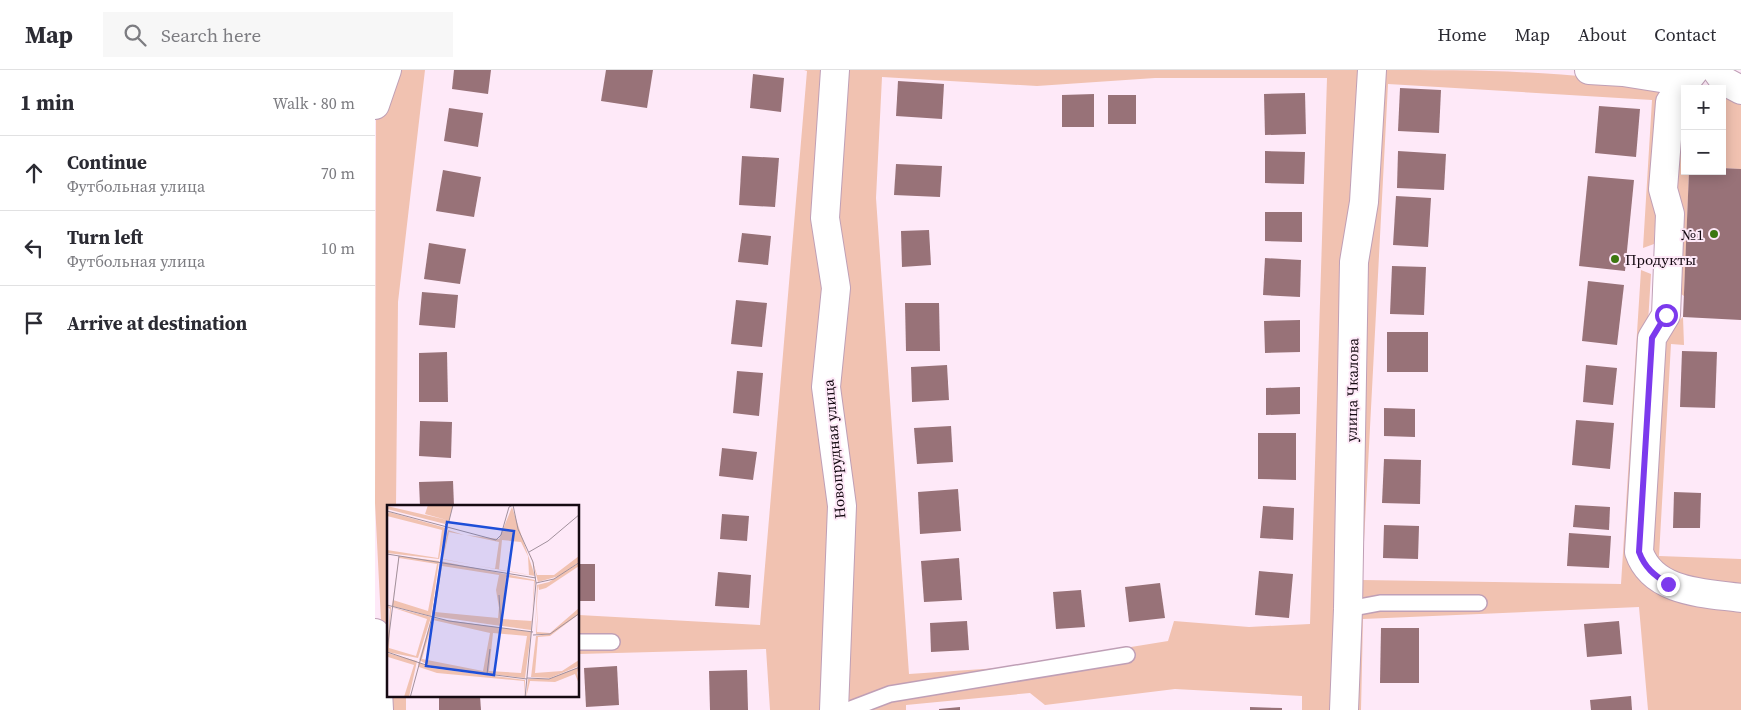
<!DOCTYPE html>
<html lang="en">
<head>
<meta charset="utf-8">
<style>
  :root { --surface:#fff; --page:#f7f7f7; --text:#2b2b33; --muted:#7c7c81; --line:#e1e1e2 }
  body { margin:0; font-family:"Source Serif 4",serif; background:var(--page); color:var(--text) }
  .controls { position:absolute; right:15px; top:15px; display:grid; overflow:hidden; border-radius:0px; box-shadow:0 2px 12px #0003 }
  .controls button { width:45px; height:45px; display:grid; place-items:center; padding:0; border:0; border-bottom:1px solid var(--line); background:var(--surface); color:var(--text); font:25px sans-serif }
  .stop { position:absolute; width:15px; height:15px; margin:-11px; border:4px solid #7c3aed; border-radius:50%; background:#fff }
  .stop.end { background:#7c3aed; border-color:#fff; box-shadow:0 1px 5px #0008 }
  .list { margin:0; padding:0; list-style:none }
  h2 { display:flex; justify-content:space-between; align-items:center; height:65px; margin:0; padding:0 20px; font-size:21px }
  h2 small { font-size:16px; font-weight:400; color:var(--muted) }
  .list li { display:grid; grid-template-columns:32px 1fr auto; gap:15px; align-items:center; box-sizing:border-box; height:75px; padding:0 20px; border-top:1px solid var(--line) }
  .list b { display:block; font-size:19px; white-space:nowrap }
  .list p { margin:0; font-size:16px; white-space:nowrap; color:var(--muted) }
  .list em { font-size:16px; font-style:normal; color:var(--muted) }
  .icon { flex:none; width:28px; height:28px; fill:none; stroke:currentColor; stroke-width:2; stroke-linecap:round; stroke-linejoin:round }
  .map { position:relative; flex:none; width:1366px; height:640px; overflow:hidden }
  header { display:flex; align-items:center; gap:30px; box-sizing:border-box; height:70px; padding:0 25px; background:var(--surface); border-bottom:1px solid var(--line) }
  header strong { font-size:24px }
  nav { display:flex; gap:28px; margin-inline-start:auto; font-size:18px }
  .search { width:350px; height:45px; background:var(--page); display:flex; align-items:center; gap:12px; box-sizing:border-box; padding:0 18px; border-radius:0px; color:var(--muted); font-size:19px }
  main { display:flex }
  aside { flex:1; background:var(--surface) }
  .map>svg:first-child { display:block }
  .green { fill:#f1c2b1 }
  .building { fill:#987278 }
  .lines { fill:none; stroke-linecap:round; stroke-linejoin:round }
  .lane-casing { stroke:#bf9fb6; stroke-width:18 }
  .street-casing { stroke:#bf9fb6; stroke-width:30 }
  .lane { stroke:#fff; stroke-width:15 }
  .street { stroke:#fff; stroke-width:28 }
  .route { stroke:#7c3aed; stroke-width:6 }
  .poi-dot { fill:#3c7810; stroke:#fee9f8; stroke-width:2 }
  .labels { text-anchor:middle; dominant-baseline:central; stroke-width:4; stroke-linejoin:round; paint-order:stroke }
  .poi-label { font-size:15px; fill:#150a12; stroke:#fee9f8; text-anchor:end }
  .street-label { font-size:15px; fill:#150a12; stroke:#fee9f8 }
  .inset-road { fill:none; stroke:#a1909c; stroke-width:1 }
  .view { fill:#1d4ed8; fill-opacity:0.15; stroke:#1d4ed8; stroke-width:2.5 }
  .inset-edge { fill:none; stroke:#150a12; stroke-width:2.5 }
</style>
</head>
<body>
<header>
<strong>Map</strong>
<div class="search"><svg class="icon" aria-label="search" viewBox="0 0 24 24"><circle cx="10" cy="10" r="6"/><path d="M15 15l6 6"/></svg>Search here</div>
<nav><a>Home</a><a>Map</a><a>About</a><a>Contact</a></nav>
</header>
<main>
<aside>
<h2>1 min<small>Walk · 80 m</small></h2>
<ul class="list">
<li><svg class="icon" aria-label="ahead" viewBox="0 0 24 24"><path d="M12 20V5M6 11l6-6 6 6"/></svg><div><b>Continue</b><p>Футбольная улица</p></div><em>70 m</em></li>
<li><svg class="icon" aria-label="left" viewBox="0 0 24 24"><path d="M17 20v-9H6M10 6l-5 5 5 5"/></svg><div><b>Turn left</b><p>Футбольная улица</p></div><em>10 m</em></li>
<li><svg class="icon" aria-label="arrive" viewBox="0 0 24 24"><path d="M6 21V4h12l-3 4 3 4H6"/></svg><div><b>Arrive at destination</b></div></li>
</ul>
</aside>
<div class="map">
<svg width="1366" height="640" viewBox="0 0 1366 640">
  <rect width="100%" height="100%" fill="#fee9f8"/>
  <!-- green -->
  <g class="green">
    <path d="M18,0H50L23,232L21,436H14V570H7L0,433L1,49Z"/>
    <path d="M429,0H455L462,437L451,640H395L391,579L204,584V545L385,555L432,1Z"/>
    <path d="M467,0H991L963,640H927V626L800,619L670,635L655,623L531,635V640H488L518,628L756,591V577L793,571L799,551L874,557L935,554L952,8H780L662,16L507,7L501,128L534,604L638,597L465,639L457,318L456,148Z"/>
    <path d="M1006,0C1098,0 1204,0 1293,19L1287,32L1279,174L1268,178L1277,30L1013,14L987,510L1246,514L1266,200L1276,204L1259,483L1366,534V640H1273L1264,537L988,549L986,640H975L978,542L1004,526L979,530L987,191Z"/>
    <path d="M1347,20L1366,28V99L1347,98Z"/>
    <path d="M1297,82L1310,83V101H1314L1309,226L1300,220Z"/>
    <path d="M1308,247L1309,275L1296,274L1284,486L1366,489V522L1312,515L1277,491L1285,269Z"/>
    <path d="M14,626H31V640H12Z"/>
  </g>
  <!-- building -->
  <g class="building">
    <path d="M79,0H116L113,24L77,19Z"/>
    <path d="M231,0H278L272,38L226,31Z"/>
    <path d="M378,4L409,8L406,42L375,38Z"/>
    <path d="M523,11L569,14L567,49L521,46Z"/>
    <path d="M1025,18L1066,20L1064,63L1023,61Z"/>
    <path d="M930,23L931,64L890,65L889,24Z"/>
    <path d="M719,24V57H687V25Z"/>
    <rect x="733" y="25" width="28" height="29"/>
    <path d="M1224,36L1265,39L1261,87L1220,83Z"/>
    <path d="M74,38L108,43L103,77L69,71Z"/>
    <path d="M890,81L930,82L929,114L890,113Z"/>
    <path d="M1023,81L1071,84L1069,120L1022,118Z"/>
    <path d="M367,86L404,88L400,137L364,135Z"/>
    <path d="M521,94L567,96L565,127L519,125Z"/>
    <path d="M1347,98L1366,99V250L1308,247L1314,101H1347Z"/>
    <path d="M68,100L106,107L99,147L61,141Z"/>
    <path d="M1213,106L1259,110L1250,201L1204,196Z"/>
    <path d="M1021,126L1056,128L1053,177L1018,175Z"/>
    <path d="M890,142H927V172L890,171Z"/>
    <path d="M554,160L556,195L527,197L526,161Z"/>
    <path d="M367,163L396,166L393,195L363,192Z"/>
    <path d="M54,173L91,179L85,214L49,209Z"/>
    <path d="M890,188L926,190L925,227L888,225Z"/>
    <path d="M1017,196L1051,197L1049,245L1015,244Z"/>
    <path d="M1213,211L1249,215L1242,275L1207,271Z"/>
    <path d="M47,222L83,225L80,258L44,255Z"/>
    <path d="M361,230L392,233L387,277L356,274Z"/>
    <path d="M530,233H564L565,281H531Z"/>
    <path d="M925,250V282L890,283L889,251Z"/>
    <rect x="1012" y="262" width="41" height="40"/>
    <path d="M1307,281L1342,282L1340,338L1305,337Z"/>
    <path d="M72,282L73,332H44V283Z"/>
    <path d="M572,295L574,330L537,332L536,297Z"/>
    <path d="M1211,295L1242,298L1238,335L1208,332Z"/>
    <path d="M362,301L388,303L384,346L358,343Z"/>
    <path d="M925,317V344L891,345V318Z"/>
    <path d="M1009,338L1040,339V367L1009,366Z"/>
    <path d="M1201,350L1239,353L1235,399L1197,395Z"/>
    <path d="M45,351L77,352L76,388L44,386Z"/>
    <path d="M576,356L578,392L542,394L539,358Z"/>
    <path d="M883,363H921V410L883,409Z"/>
    <path d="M347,378L382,382L378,410L344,406Z"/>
    <path d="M1009,389L1046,390L1045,434L1007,433Z"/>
    <path d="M78,411L79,436H45L44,412Z"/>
    <path d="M583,419L586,461L545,464L543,422Z"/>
    <path d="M1299,422L1326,423L1325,458H1298Z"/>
    <path d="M1200,435L1235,437L1234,460L1198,457Z"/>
    <path d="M888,436L919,438L918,470L885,468Z"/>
    <path d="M347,444L374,446L372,471L345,469Z"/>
    <path d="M1009,455L1044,456L1043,489L1008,488Z"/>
    <path d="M1194,463L1236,466L1234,498L1192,496Z"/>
    <path d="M584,488L587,530L549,532L546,491Z"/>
    <rect x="204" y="494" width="16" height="37"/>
    <path d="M884,501L918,504L914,548L880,545Z"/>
    <path d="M343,502L376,505L374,538L340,536Z"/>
    <path d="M785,513L790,548L754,552L750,517Z"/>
    <path d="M706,520L710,557L681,559L678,522Z"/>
    <path d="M592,551L594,580L556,582L555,553Z"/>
    <path d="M1244,551L1247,584L1212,587L1209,554Z"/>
    <path d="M1006,558H1044V613H1005Z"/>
    <path d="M242,596L244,635L211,637L209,598Z"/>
    <path d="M372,600L373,640H335L334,601Z"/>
    <path d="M64,626H105L106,640H64Z"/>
    <path d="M1256,626L1257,640H1216L1215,630Z"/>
    <path d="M585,637V640H564V639Z"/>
    <path d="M875,637L907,638V640H875Z"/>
  </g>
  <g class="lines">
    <!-- lane casing -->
    <g class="lane-casing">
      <g id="lane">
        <path d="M973,539L1005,533H1104"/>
        <path d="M204,572H237"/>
        <path d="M473,640L515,624L752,585"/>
      </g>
    </g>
    <!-- street casing -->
    <g class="street-casing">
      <g id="street">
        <path d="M1214,0L1248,2L1311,12"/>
        <path d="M1320,0L1295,32L1288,119L1295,144L1291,245L1277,268L1264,482C1278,523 1330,523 1366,528"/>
        <path d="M1341,0L1349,11L1366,20"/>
        <path d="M0,35L12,0"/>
        <path d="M0,563L4,640"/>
        <path d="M459,640L467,436L451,317L461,218L450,148L460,0"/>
        <path d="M969,640L973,539L979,192L989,132L997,0"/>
      </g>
    </g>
    <!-- lane -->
    <use href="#lane" class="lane"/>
    <!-- street -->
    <use href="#street" class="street"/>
  </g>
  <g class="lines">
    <!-- route -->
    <path class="route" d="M1291,245L1277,268L1264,482C1270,498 1279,505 1293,514"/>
  </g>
  <!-- markers -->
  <g class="poi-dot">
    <circle cx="1339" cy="164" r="5"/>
    <circle cx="1240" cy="189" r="5"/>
  </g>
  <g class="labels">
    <!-- poi labels -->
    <g class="poi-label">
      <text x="1329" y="164">№1</text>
      <text x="1250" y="189" text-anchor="start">Продукты</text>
    </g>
    <!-- street labels -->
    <g class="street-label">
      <text transform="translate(977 320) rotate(-89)">улица Чкалова</text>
      <text transform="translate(459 379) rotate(-95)">Новопрудная улица</text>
    </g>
  </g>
  <!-- overview -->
  <g transform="translate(12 435)">
    <rect width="192" height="192" fill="#fee9f8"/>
    <path d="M41,0H66L62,16L58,19L0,4V1L60,15L38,9ZM125,2L148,71L54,54L61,25L77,30L62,27L56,54L108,64L112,37L79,30L112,34ZM115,35L134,37L141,51L142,70L112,65ZM2,7L59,23L52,54L0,48V45L51,53L55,25L0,11ZM143,47L150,70H167L192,51V57L172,71L151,77ZM12,51L52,56L44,111L5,101ZM12,53L50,59L41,106L6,95ZM53,56L148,75L144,125L115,121L109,85L112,70L55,61L48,107L111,113L112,102L114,121L45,111ZM119,72L147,76L145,116L115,114ZM192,58V61L159,83L152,85L151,80L148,129L150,80L162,77ZM0,101L4,102L2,143L29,151L40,114L4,102L44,112L31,153L0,147L3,104ZM151,101L150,127L163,128L192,103V109L163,131L151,132L148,168L175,166L192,155V161L163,173L144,172L149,131L162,129H149ZM45,113L144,127L138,173L45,162L32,155ZM46,115L103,128L96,166L35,154ZM106,128L140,131L134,168L102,166ZM0,148L30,156L22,192H17L27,160L1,152L0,156ZM31,157L44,163L138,175L137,192V176L50,168L32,162ZM192,162L190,168L192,179L188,169L168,177L143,176L139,193L141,174H162Z" fill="#f1c2b1" fill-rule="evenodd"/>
    <path class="inset-road" d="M126,0L131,24L146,57L149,78L138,193M0,6L109,35L114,30L122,2L126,0M58,20L62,16L66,0M142,47L161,36L193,9M0,49L149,73M149,78L167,74L193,57M112,90L114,122M0,100L62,116L146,127M146,130L163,129L193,108M0,146L12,51M0,147L45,162L140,174M100,169L103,144M140,173L162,174L193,162M23,193L45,112L60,23"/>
    <path class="view" d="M60,17L127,26L107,170L39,161Z"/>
    <rect width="192" height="192" class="inset-edge"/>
  </g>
</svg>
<div class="controls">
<button>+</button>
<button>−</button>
</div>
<div class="stop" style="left:1291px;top:245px"></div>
<div class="stop end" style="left:1293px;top:514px"></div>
</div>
</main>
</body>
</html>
